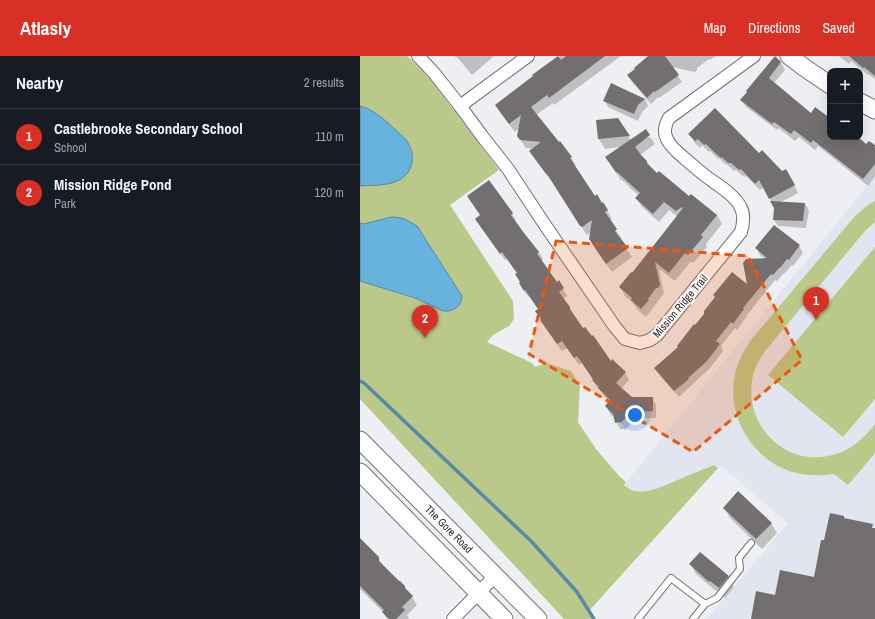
<!DOCTYPE html>
<html lang="en">
<head>
<meta charset="utf-8">
<style>
  :root { --surface:#171b24; --page:#20242c; --text:#f1f3f6; --muted:#9ea1a6; --line:#363941; --accent:#d93025 }
  body { margin:0; font-family:"Archivo Narrow",sans-serif; background:var(--page); color:var(--text) }
  .controls { position:absolute; right:12px; top:12px; display:grid; overflow:hidden; border-radius:8px; box-shadow:0 4px 16px #0002 }
  .controls button { width:36px; height:36px; display:grid; place-items:center; padding:0; border:0; border-bottom:1px solid var(--line); background:var(--surface); color:var(--text); font:20px sans-serif }
  .you { position:absolute; left:275px; top:359px; width:14px; height:14px; margin:-10px; border:3px solid #fff; border-radius:50%; background:#1a73e8; box-shadow:0 0 0 6px #1a73e833 }
  .badge { display:grid; place-items:center; width:26px; height:26px; border-radius:50%; background:var(--accent); color:#fff; font-size:13px; font-weight:700 }
  .pin { position:absolute; translate:-50% -33px; filter:drop-shadow(0 1px 2px #0008) }
  .pin::after { content:''; position:absolute; top:21px; width:14px; height:12px; background:inherit; clip-path:polygon(0 0,100% 0,50% 100%) }
  .list { margin:0; padding:0; list-style:none }
  h2 { display:flex; justify-content:space-between; align-items:center; height:52px; margin:0; padding:0 16px; font-size:17px }
  h2 small { font-size:13px; font-weight:400; color:var(--muted) }
  .list li { display:grid; grid-template-columns:26px 1fr auto; gap:12px; align-items:center; box-sizing:border-box; height:56px; padding:0 16px; border-top:1px solid var(--line) }
  .list b { display:block; font-size:15px; white-space:nowrap }
  .list p { margin:0; font-size:13px; white-space:nowrap; color:var(--muted) }
  .list em { font-size:13px; font-style:normal; color:var(--muted) }
  .map { position:relative; flex:none; width:515px; height:563px; overflow:hidden }
  header { display:flex; align-items:center; gap:24px; box-sizing:border-box; height:56px; padding:0 20px; background:var(--accent); color:#fff }
  header strong { font-size:19px }
  nav { display:flex; gap:22px; margin-inline-start:auto; font-size:14px }
  main { display:flex }
  aside { flex:1; background:var(--surface) }
  .map>svg:first-child { display:block }
  .built { fill:#e1e5ef }
  .green { fill:#bac98a }
  .water { fill:#67b3dd; stroke:#558aa8 }
  .shadow { fill:#0003 }
  .lines { fill:none; stroke-linecap:round; stroke-linejoin:round }
  .stream { stroke:#558aa8; stroke-width:3.5 }
  .building { fill:#736f71 }
  .lane-casing { stroke:#707175; stroke-width:8 }
  .street-casing { stroke:#707175; stroke-width:14 }
  .secondary-casing { stroke:#707175; stroke-width:19 }
  .lane { stroke:#fff; stroke-width:6 }
  .street { stroke:#fff; stroke-width:12 }
  .secondary { stroke:#fff; stroke-width:17 }
  .marked { fill:#e8590c; fill-opacity:0.2; stroke:#e8590c; stroke-width:3; stroke-dasharray:8 5; stroke-linejoin:round }
  .labels { text-anchor:middle; dominant-baseline:central; stroke-width:4; stroke-linejoin:round; paint-order:stroke }
  .street-label { font-size:11px; fill:#2b2b2d; stroke:#fff }
</style>
</head>
<body>
<header>
<strong>Atlasly</strong>
<nav><a>Map</a><a>Directions</a><a>Saved</a></nav>
</header>
<main>
<aside>
<h2>Nearby<small>2 results</small></h2>
<ul class="list">
<li><span class="badge">1</span><div><b>Castlebrooke Secondary School</b><p>School</p></div><em>110 m</em></li>
<li><span class="badge">2</span><div><b>Mission Ridge Pond</b><p>Park</p></div><em>120 m</em></li>
</ul>
</aside>
<div class="map">
<svg width="515" height="563" viewBox="0 0 515 563">
  <rect width="100%" height="100%" fill="#eeeff2"/>
  <!-- built -->
  <path class="built" d="M515,120V563H347L428,467L361,410L358,412L354,409L295,434L278,435L267,432L264,429Z"/>
  <!-- green -->
  <g class="green">
    <path d="M0,0H47L71,24L139,114L90,149L153,245L154,263L149,270L133,279L127,286L172,307L175,311L186,307L211,315L220,330L218,366L236,393L259,420L266,426L264,429C279,444 306,429 322,422C333,418 343,413 354,409L358,412L228,556L235,563H204L0,343Z"/>
    <path d="M515,145V166L505,175L405,295C399,304 393,314 392,325C386,361 413,398 450,401C462,402 474,400 486,394C498,388 507,378 515,368V397L488,429L474,418C459,420 444,420 429,415C387,400 362,350 378,308C381,299 386,291 391,284L495,160L508,149Z"/>
    <path d="M515,191V343L483,381L408,319Z"/>
  </g>
  <!-- water -->
  <g class="water">
    <path d="M0,50C15,54 27,66 38,76C41,79 46,83 48,87C56,99 53,117 39,124C29,130 12,129 0,130Z"/>
    <path d="M31,161C42,161 48,164 57,170L102,240C101,251 94,256 83,255L55,242L0,225V167L4,168Z"/>
  </g>
  <!-- shadow -->
  <g class="shadow">
    <path d="M95,0H134L112,19L97,1L96,2Z"/>
    <path d="M200,0H261L194,49L193,47L176,59L211,101L216,110H214L235,141L247,154L252,163L249,164L261,182L260,183L272,201L252,216L235,192L231,176L227,179L226,178L193,126H192L175,103L174,93L166,92L158,80L159,72L155,76L141,58L136,49L175,21L174,19Z"/>
    <path d="M290,0H356L350,4L349,3L337,12V14L335,16L312,11L322,26L299,42L298,41L291,48L272,26L268,20Z"/>
    <path d="M479,0H515V23L508,18V19L491,5L489,8Z"/>
    <path d="M415,2L421,7L425,14L414,27L457,63L470,66V81H498L507,89L515,90V120L508,130L458,90L455,94L439,81L435,85L418,72L417,74L386,51L382,44Z"/>
    <path d="M252,29L285,43L288,50L282,56L278,65L248,51L245,45Z"/>
    <path d="M257,63L271,84L290,81L295,88L280,99L286,105L290,111L297,119L329,142L357,159L362,168L346,188L347,191L333,207L331,205L315,225L299,213L304,238L301,241L286,261L277,253L273,247L265,240L260,231L318,161L309,154L299,166L282,151L277,143L279,140L262,124H261L251,110L260,91L245,93L239,83Z"/>
    <path d="M330,78L399,99L430,121L438,137L421,146L445,148L449,154L446,172L418,170L414,164L415,152L404,131L400,134L386,120L384,121L376,114L374,115L367,108L366,109L359,102L358,103L350,95L349,96L342,89L340,92L334,86Z"/>
    <path d="M152,158L156,165L155,166L179,196L183,203L180,205L197,227L198,226L203,233L207,240L203,243L223,274L251,306L265,317L269,324L261,333L272,342H292L296,349V362H277L265,374L264,373H260L256,366L255,362L250,358L246,350L250,346L237,331L233,324L222,307L219,309L207,292L202,295L185,271L176,256L179,254L170,241H169L164,235L160,228L161,227L157,217L147,203L145,204L120,170Z"/>
    <path d="M414,171L439,190L443,197L433,210L432,209L424,218H423L417,225L415,224L387,259V260L377,274L375,272L361,290L363,295L350,312L319,341L301,321L297,314L319,291L336,270L388,231L405,203L400,199L396,192Z"/>
    <path d="M364,452L411,467L417,477L402,493L370,462Z"/>
    <path d="M0,484L18,502L23,510L44,530L48,536L52,541L57,549L47,559L49,563H27L23,556L0,533Z"/>
    <path d="M331,508L368,521L374,531L365,542L356,534V535L336,518Z"/>
  </g>
  <g class="lines">
    <!-- stream -->
    <path class="stream" d="M0,325L4,327L171,485L217,536L234,563"/>
  </g>
  <!-- building -->
  <g class="building">
    <path d="M198,0L201,4L206,0H245L189,42L187,39L171,51L199,86L200,85L212,101L210,102L235,140L237,138L242,147L243,146L248,154L245,156L257,173L255,175L268,192L246,208L229,183L232,164L222,171L220,170L187,118V119L169,95L181,86L160,84L157,80L161,59L149,68L135,49L173,20L172,19Z"/>
    <path d="M288,0H305L319,19L295,36L294,35L287,42L267,19L275,13L274,12Z"/>
    <path d="M415,0L421,6L409,22L451,57L455,51L470,62V81H498L506,88L509,85L515,89V108L503,123L453,84L451,87L434,74L431,78L414,66L412,68L380,44L387,36L386,35Z"/>
    <path d="M489,0H515V20L504,11L503,12Z"/>
    <path d="M251,27L285,43L278,49L274,58L243,45Z"/>
    <path d="M355,52L399,97L402,94L422,115L426,113L435,129L409,143L399,124L395,128L381,113L379,114L371,107H368L362,101L361,102L354,96L346,88L344,89L338,83L335,85L328,78Z"/>
    <path d="M258,62L270,80L238,83L236,64Z"/>
    <path d="M286,73L290,79L275,91L281,99L287,105V107L297,117L299,115L329,140L331,138L357,159L341,179L343,181L328,199L325,197L309,217L295,206L300,229L298,232H296L288,243L289,244L281,253L271,244L272,242L259,231L271,216L272,217L323,152L322,151L316,155L304,146L293,158L275,142L280,137L257,116H256L245,101Z"/>
    <path d="M129,124L153,157L151,159L164,177L179,196L177,198L178,199L197,226L199,224L204,232L199,236L210,251V253L223,272L225,271L232,280L233,279L251,305L252,303L266,316L256,327L272,341H293V355L273,356L260,367L259,366L255,367L253,358L245,350L250,344L238,332L239,331L232,324L233,323L217,300L214,302L202,285L197,288L180,264L181,263L175,255L178,253L165,234L164,235L159,227L160,226L155,218L157,217L142,196L140,198L115,163L120,159L107,140Z"/>
    <path d="M410,145L445,147L443,165L413,164L414,152Z"/>
    <path d="M414,169L440,189L429,204L427,203L420,212H419L413,219L411,218L383,252L384,253L373,268L371,266L356,285L360,288L347,305L328,322L329,323L314,335L294,312L318,291L317,290L334,268L335,269L344,258V255L355,241L353,239L372,216L387,228L383,207L386,203L407,202L395,192Z"/>
    <path d="M378,435L412,467L396,483L363,452Z"/>
    <path d="M470,457L484,460V462L513,468L512,472H515V563H391L396,535L415,539L420,514L454,521L461,484H464Z"/>
    <path d="M0,482L19,501V505L39,525H40L45,530V532L53,540L42,551L45,554L36,563H29L22,556L24,554L0,530Z"/>
    <path d="M340,496L369,520L359,532L350,525L349,526L329,508Z"/>
  </g>
  <g class="lines">
    <!-- lane casing -->
    <g class="lane-casing">
      <g id="lane">
        <path d="M345,548L357,542L380,513L379,502L391,487"/>
        <path d="M278,563L311,522L345,548L333,563"/>
      </g>
    </g>
    <!-- street casing -->
    <g class="street-casing">
      <g id="street">
        <path d="M58,0L74,17L100,50L122,80L148,113L185,169L255,271L265,283L280,287L290,284L297,279L381,176C383,169 385,160 381,152C375,139 359,130 347,121C339,115 331,108 323,101C317,96 310,90 307,83C303,76 305,69 309,62L394,0"/>
        <path d="M100,50L168,0"/>
        <path d="M93,563L135,520"/>
      </g>
    </g>
    <!-- secondary casing -->
    <g class="secondary-casing">
      <g id="secondary">
        <path d="M429,0L445,12L470,29"/>
        <path d="M500,46L515,54"/>
        <path d="M0,384L178,563"/>
        <path d="M0,416L144,563"/>
      </g>
    </g>
    <!-- lane -->
    <use href="#lane" class="lane"/>
    <!-- street -->
    <use href="#street" class="street"/>
    <!-- secondary -->
    <use href="#secondary" class="secondary"/>
  </g>
  <!-- marked area -->
  <path class="marked" d="M196,185L388,200L442,304L333,396L169,298Z"/>
  <g class="labels">
    <!-- street labels -->
    <g class="street-label">
      <text transform="translate(320 250) rotate(-50)">Mission Ridge Trail</text>
      <text transform="translate(89 473) rotate(45)">The Gore Road</text>
    </g>
  </g>
</svg>
<div class="controls">
<button>+</button>
<button>−</button>
</div>
<div class="you"></div>
<div class="pin badge" style="left:456px;top:264px">1</div>
<div class="pin badge" style="left:65px;top:282px">2</div>
</div>
</main>
</body>
</html>
